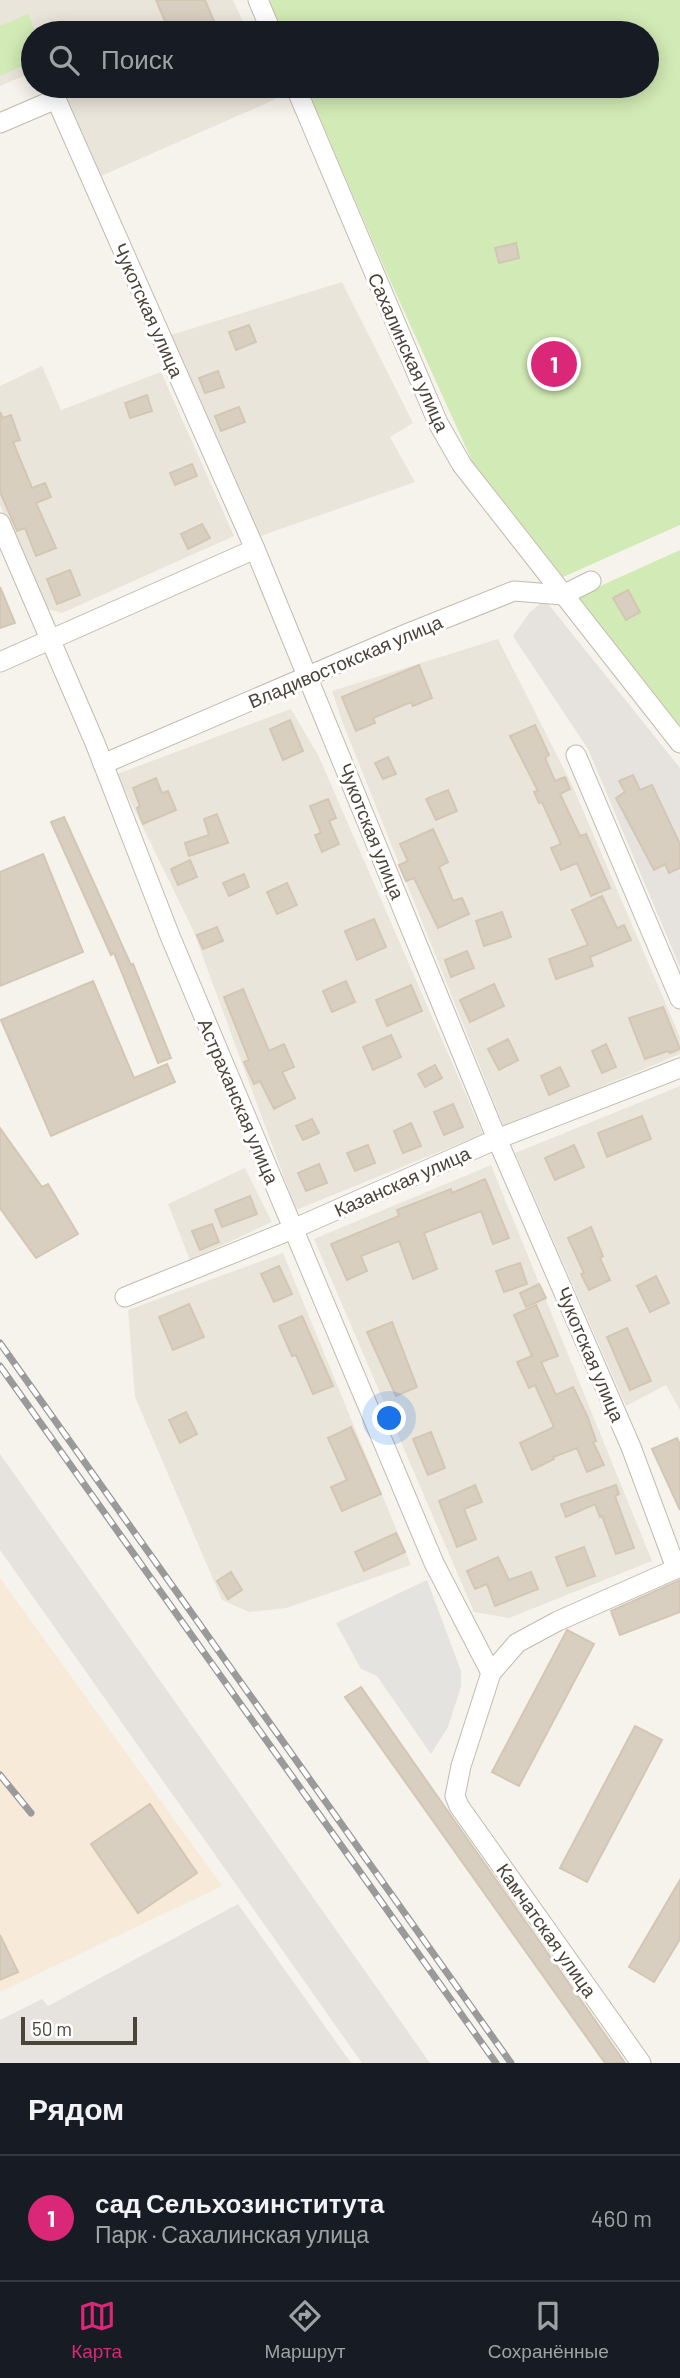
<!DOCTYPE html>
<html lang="ru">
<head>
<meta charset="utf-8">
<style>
  :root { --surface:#171b24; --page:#242831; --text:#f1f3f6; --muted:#9ea1a6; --line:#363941; --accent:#db2777 }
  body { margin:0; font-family:Barlow,sans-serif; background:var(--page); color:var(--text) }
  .scale { position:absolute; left:21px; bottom:18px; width:116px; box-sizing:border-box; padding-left:7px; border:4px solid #4b4439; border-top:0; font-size:19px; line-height:24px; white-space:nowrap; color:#4b4439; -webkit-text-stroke:5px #fff; paint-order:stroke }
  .you { position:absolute; left:390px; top:1419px; width:24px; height:24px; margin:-18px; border:5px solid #fff; border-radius:50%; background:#1a73e8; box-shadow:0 0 0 10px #1a73e833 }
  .badge { display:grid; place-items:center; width:46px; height:46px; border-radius:50%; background:var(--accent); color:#fff; font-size:23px; font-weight:700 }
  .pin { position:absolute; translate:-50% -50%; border:4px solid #fff; box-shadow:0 2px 7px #0006 }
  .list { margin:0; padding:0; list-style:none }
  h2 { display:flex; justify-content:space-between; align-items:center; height:91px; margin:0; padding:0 28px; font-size:30px }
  h2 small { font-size:23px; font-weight:400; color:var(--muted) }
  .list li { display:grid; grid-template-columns:46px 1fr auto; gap:21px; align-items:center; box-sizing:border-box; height:126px; padding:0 28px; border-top:2px solid var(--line) }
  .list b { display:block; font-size:26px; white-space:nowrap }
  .list p { margin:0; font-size:23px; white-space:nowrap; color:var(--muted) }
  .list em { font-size:23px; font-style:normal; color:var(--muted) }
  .icon { flex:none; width:38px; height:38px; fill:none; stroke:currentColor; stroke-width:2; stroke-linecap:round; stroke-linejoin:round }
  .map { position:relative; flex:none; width:680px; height:2063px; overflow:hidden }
  .search { position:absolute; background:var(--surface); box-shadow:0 4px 18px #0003; left:21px; right:21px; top:21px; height:77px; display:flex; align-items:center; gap:18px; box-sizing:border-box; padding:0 24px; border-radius:38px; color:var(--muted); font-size:26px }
  .sheet { height:217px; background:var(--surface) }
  nav { display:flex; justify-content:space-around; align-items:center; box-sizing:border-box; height:98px; border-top:2px solid var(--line); background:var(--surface); font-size:19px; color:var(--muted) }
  nav a { display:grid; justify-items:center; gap:4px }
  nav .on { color:var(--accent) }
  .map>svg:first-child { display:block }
  .residential { fill:#eae5da }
  .commercial { fill:#f7ead8 }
  .industrial { fill:#e6e2dd }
  .green { fill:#d2eab5 }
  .parking { fill:#e5e3e0 }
  .building { fill:#d8cfc1; stroke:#d3c7b4; stroke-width:2 }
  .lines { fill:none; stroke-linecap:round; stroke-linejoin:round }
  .street-casing { stroke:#c2bbae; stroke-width:21 }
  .street { stroke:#fff; stroke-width:19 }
  .rail-casing { stroke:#9a9a9a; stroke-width:7 }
  .rail { stroke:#fff; stroke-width:4.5; stroke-dasharray:13; stroke-linecap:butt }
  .labels { text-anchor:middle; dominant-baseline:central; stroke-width:6; stroke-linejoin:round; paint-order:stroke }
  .street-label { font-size:19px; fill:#4b4439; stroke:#fff }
</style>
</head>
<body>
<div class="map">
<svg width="680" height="2063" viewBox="0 0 680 2063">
  <rect width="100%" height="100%" fill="#f6f3ec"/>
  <!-- residential -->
  <g class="residential">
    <path d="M0,0H233L248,33H33V72L0,86Z"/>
    <path d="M62,86H270L276,99L101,176Z"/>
    <path d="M342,282L413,423L390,437L415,482L255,538L171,335Z"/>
    <path d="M42,366L61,410L161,372L234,536L62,613L44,608L0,505V386Z"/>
    <path d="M498,639L573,787L680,1037V1054L504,1127L342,721L332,691Z"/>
    <path d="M291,709L319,757L483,1134L296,1210L193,930L117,774Z"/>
    <path d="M680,1086V1410L666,1385L626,1406L515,1153Z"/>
    <path d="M491,1165L652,1561L509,1618L474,1612L314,1239Z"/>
    <path d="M245,1168L272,1222L190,1260L168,1204Z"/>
    <path d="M283,1253L411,1565L286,1608L249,1612L222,1600L135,1397L128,1310Z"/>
  </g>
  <!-- commercial -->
  <path class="commercial" d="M0,1578L222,1886L0,1992Z"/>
  <!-- industrial -->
  <g class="industrial">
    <path d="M545,600L680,768V967L588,749L513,636L530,612Z"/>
    <path d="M0,1454L430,2063H362L0,1550Z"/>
    <path d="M238,1904L351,2063H0V2020L42,1999L48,2006Z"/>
  </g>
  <!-- green -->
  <g class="green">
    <path d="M268,0H680V525L563,577L472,461L384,267L306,86H647V33H283Z"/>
    <path d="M28,14L36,33H33V61L0,76V26Z"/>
    <path d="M680,550V728L576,597Z"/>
  </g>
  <!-- parking -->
  <path class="parking" d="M427,1580L461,1671V1687L448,1727L431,1754L377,1676L361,1669L336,1623Z"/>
  <!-- building -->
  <g class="building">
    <path d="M156,0H205L219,33H170Z"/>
    <path d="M516,243L519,258L499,263L495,248Z"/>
    <path d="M249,325L256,342L236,350L229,332Z"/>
    <path d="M218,371L224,387L205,393L199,378Z"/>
    <path d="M147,395L152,411L130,418L125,403Z"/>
    <path d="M239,407L245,422L221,431L215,416Z"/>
    <path d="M0,412L3,418L11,415L20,440L13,442L32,488L45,483L51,497L36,503L56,548L36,556L25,528L17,531L0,492Z"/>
    <path d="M192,464L197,476L175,485L170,473Z"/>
    <path d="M202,524L210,538L188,549L181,534Z"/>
    <path d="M70,570L80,595L57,604L47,579Z"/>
    <path d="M0,587L15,623L0,628Z"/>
    <path d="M628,590L640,612L626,620L613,598Z"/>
    <path d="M419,665L432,698L413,706L411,702L373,718L375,723L356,731L342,697Z"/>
    <path d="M290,720L303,751L283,760L270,729Z"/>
    <path d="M535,725L549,755L545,758L555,781L565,777L570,789L560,794L580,836L586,834L610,888L591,896L577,863L561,870L551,848L561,844L542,802L539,803L534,792L538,791L510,736Z"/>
    <path d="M388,757L396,774L383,779L375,763Z"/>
    <path d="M633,775L640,790L652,785L680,844V868L669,873L665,864L654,870L616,798L625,792L619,781Z"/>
    <path d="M156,778L162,793L168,791L176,810L143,824L137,808L140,806L133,788Z"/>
    <path d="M448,790L457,811L436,820L426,799Z"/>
    <path d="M328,799L336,818L329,821L339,844L322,852L315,835L321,833L310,806Z"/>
    <path d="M217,814L228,843L189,856L185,843L209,835L204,819Z"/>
    <path d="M64,817L131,965L133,964L171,1058L158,1063L114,953L111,955L51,822Z"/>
    <path d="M433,829L448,862L439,867L453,901L462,898L469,914L438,928L414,878L406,881L399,865L408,861L400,844Z"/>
    <path d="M43,854L83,952L0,986V872Z"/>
    <path d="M190,860L197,877L178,885L171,869Z"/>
    <path d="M244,874L249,887L229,896L223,883Z"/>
    <path d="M287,883L297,905L277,914L267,892Z"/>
    <path d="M602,896L617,928L624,925L631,940L590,957L593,966L556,979L549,959L588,945L572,910Z"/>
    <path d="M502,912L511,937L484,946L476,921Z"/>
    <path d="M374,919L386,947L357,960L345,931Z"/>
    <path d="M217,927L223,941L203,949L197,935Z"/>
    <path d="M467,951L474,968L451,977L445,960Z"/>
    <path d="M93,981L134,1078L167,1064L175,1082L51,1136L1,1020Z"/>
    <path d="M346,981L355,1002L332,1012L323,991Z"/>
    <path d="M494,984L504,1006L470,1022L460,1000Z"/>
    <path d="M411,985L422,1011L387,1026L376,1000Z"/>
    <path d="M243,989L269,1051L284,1044L294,1067L282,1072L295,1098L274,1109L260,1081L254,1084L244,1062L249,1060L224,997Z"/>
    <path d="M663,1007L680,1049L670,1053L668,1051L645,1059L629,1018Z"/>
    <path d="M391,1035L401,1057L373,1070L363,1047Z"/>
    <path d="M508,1039L518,1060L499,1070L488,1049Z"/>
    <path d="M606,1044L616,1067L602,1073L592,1051Z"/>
    <path d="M435,1065L442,1078L425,1087L418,1074Z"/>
    <path d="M560,1067L569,1086L549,1095L541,1076Z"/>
    <path d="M453,1104L463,1127L444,1135L434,1112Z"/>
    <path d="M642,1116L651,1139L607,1157L598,1133Z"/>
    <path d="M312,1119L319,1133L303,1140L296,1126Z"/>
    <path d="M411,1123L421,1146L403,1153L394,1131Z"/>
    <path d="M0,1128L42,1187L48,1184L78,1234L36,1258L0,1208Z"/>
    <path d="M368,1145L375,1163L355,1171L347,1153Z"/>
    <path d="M574,1145L584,1167L555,1180L545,1158Z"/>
    <path d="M319,1164L327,1183L306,1191L298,1173Z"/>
    <path d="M485,1179L509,1238L493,1244L481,1211L424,1233L437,1269L413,1279L399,1241L361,1256L367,1271L347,1280L331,1244L399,1216L397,1210L451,1189L452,1193Z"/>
    <path d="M250,1196L257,1214L222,1227L215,1210Z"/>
    <path d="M212,1224L219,1242L200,1250L192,1231Z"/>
    <path d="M591,1227L603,1256L600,1258L610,1280L589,1290L581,1274L584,1273L568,1238Z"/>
    <path d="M520,1263L527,1284L504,1292L496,1271Z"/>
    <path d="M279,1266L292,1294L274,1302L261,1274Z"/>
    <path d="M656,1276L669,1303L650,1312L637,1286Z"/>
    <path d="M539,1284L546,1298L526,1307L520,1293Z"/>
    <path d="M189,1304L204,1337L173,1350L159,1317Z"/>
    <path d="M536,1305L558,1356L541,1362L556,1395L573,1387L588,1418L596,1441L593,1442L604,1465L587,1472L577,1448L553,1457L554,1459L532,1470L520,1443L554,1427L535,1385L529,1388L517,1362L532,1356L514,1315Z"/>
    <path d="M302,1316L333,1386L313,1394L296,1355L292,1356L279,1326Z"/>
    <path d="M392,1322L417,1387L396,1396L367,1332Z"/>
    <path d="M627,1328L651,1381L630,1390L607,1337Z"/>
    <path d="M186,1412L197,1434L180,1443L169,1420Z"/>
    <path d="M351,1427L381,1494L342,1511L331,1487L347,1480L328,1438Z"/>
    <path d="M431,1432L445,1468L428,1475L413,1439Z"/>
    <path d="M677,1438L680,1445V1510L652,1449Z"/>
    <path d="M475,1485L482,1502L464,1509L476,1539L457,1547L439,1501Z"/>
    <path d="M616,1485L619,1494L615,1496L634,1548L616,1554L602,1516L600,1517L595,1504L566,1517L561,1504Z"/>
    <path d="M396,1533L405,1552L364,1571L355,1552Z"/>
    <path d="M584,1547L595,1576L567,1586L556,1557Z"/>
    <path d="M498,1557L509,1580L531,1572L538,1589L495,1606L487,1584L475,1589L467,1571Z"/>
    <path d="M231,1572L242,1590L228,1599L217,1581Z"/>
    <path d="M680,1580V1612L620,1635L611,1611Z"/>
    <path d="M567,1630L594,1644L519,1786L492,1772Z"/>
    <path d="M361,1687L449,1813L625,2063H605L345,1697Z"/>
    <path d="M635,1726L662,1740L587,1882L560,1868Z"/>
    <path d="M150,1804L197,1873L138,1913L91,1844Z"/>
    <path d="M680,1880V1939L654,1982L629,1967Z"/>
    <path d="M0,1935L18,1972L0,1980Z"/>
  </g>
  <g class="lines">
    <!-- street casing -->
    <g class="street-casing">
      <g id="street">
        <path d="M258,0L272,33"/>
        <path d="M295,86L438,423L462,465L680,743"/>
        <path d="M0,123L56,99L255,549L497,1139L631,1447L676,1568"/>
        <path d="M0,523L95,743L170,936L434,1563L491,1673"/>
        <path d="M0,662L255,549"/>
        <path d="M576,755L680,999"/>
        <path d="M103,764L411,632L514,591L563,595L591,581"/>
        <path d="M125,1297L293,1229L497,1139L680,1068"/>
        <path d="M641,2063L459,1806L455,1796L461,1766L491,1673L517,1643L558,1621L680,1567"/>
      </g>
    </g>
    <!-- street -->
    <use href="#street" class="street"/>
    <!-- rail casing -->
    <g class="rail-casing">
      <g id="rail">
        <path d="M0,1343L511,2063"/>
        <path d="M0,1366L496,2063"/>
        <path d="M0,1775L31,1813"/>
      </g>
    </g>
    <!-- rail -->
    <use href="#rail" class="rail"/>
  </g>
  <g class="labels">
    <!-- street labels -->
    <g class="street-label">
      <text transform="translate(149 310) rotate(66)">Чукотская улица</text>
      <text transform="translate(409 352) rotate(66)">Сахалинская улица</text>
      <text transform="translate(345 661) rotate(-23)">Владивостокская улица</text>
      <text transform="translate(372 831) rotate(68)">Чукотская улица</text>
      <text transform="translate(239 1101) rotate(67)">Астраханская улица</text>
      <text transform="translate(402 1181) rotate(-24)">Казанская улица</text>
      <text transform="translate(591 1354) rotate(67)">Чукотская улица</text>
      <text transform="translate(547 1930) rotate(55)">Камчатская улица</text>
    </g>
  </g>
</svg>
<div class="scale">50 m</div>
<div class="you"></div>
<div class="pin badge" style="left:554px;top:364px">1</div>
<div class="search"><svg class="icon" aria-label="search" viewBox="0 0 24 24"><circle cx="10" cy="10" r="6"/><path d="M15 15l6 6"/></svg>Поиск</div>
</div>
<section class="sheet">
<h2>Рядом<small></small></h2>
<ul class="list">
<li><span class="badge">1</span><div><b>сад Сельхозинститута</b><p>Парк · Сахалинская улица</p></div><em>460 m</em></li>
</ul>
</section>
<nav>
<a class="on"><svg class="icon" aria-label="map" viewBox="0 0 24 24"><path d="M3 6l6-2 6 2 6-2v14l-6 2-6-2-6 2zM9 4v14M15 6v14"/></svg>Карта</a>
<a><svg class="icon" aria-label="directions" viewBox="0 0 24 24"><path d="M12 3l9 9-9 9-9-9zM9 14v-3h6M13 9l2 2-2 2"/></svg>Маршрут</a>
<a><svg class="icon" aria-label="saved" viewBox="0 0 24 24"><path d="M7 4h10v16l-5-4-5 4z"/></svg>Сохранённые</a>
</nav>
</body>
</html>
